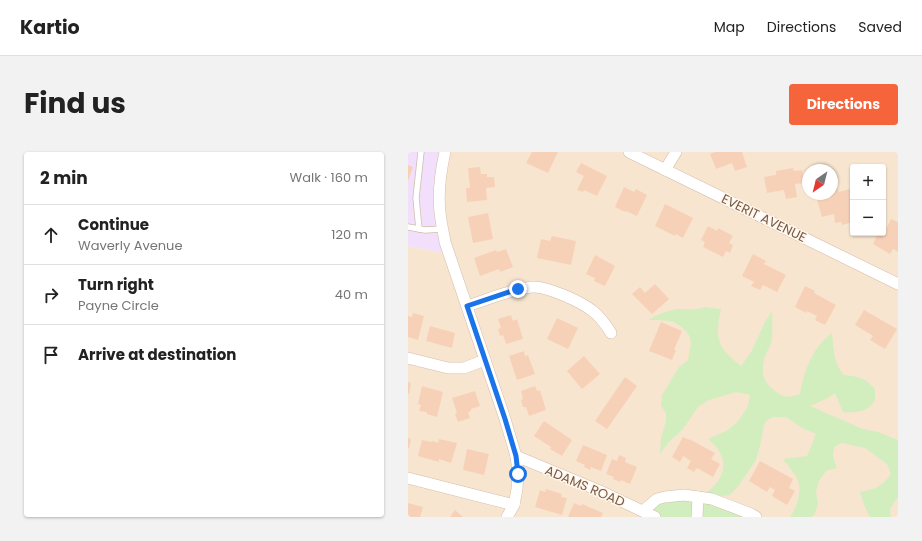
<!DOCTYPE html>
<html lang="en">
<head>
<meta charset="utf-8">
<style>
  :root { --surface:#fff; --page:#f2f2f2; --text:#222; --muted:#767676; --line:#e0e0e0; --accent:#f5643b }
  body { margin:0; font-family:Poppins,sans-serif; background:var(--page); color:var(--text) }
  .controls { position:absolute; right:12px; top:12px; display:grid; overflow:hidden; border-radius:4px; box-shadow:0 1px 3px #0004 }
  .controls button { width:36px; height:36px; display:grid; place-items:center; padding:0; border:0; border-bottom:1px solid var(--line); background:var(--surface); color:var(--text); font:20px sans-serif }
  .compass { position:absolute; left:394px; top:12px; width:36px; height:36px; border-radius:50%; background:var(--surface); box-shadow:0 1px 3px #0004; rotate:215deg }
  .stop { position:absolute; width:12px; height:12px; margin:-9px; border:3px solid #1a73e8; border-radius:50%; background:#fff }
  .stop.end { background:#1a73e8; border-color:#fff; box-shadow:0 1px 4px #0008 }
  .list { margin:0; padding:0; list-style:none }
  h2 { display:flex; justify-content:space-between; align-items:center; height:52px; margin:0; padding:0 16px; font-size:17px }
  h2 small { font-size:13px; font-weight:400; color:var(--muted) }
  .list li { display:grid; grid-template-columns:26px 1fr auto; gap:12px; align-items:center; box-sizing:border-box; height:60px; padding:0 16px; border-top:1px solid var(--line) }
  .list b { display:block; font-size:15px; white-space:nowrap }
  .list p { margin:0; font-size:13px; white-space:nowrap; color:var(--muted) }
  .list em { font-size:13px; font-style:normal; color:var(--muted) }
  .icon { flex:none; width:22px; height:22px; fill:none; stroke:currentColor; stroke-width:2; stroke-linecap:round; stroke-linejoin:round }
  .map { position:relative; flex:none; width:490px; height:365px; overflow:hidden; border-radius:4px }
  header { display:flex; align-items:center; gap:24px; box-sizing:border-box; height:56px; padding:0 20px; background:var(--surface); border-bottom:1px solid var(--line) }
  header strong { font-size:19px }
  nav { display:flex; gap:22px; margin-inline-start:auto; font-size:14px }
  .intro { display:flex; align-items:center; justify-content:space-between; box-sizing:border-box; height:96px; padding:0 24px }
  h1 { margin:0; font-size:28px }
  .button { padding:10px 18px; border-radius:4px; background:var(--accent); color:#fff; font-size:14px; font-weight:700 }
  main { display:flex; gap:24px; padding:0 24px }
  aside { flex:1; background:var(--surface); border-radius:4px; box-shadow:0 1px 3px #0004 }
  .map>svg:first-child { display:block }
  .residential { fill:#f7e5d0; fill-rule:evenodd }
  .education { fill:#f1dffb }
  .green { fill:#d2eebf }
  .building { fill:#f7d1b7 }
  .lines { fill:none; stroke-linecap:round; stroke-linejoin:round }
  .lane-casing { stroke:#d3bdaa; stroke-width:7 }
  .street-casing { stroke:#d3bdaa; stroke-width:12 }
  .lane { stroke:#fff; stroke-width:5.5 }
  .street { stroke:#fff; stroke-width:11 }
  .route { stroke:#1a73e8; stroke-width:5 }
  .labels { text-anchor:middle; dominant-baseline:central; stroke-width:3; stroke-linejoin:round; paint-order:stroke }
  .street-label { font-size:13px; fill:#795846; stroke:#fff7eb }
</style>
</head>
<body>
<header>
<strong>Kartio</strong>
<nav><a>Map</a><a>Directions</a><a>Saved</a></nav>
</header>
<div class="intro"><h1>Find us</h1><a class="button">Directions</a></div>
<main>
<aside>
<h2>2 min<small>Walk · 160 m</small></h2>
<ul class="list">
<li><svg class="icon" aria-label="ahead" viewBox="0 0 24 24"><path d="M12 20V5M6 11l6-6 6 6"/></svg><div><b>Continue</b><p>Waverly Avenue</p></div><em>120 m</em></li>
<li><svg class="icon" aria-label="right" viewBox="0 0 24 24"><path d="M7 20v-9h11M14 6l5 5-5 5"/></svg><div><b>Turn right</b><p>Payne Circle</p></div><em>40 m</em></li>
<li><svg class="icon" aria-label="arrive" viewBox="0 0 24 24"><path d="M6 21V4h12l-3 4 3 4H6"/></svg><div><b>Arrive at destination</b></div></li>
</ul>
</aside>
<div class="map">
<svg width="490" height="365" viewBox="0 0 490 365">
  <rect width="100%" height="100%" fill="#fff4e3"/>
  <!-- residential -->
  <path class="residential" d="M36,0H490V365H0V94L41,102L34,70ZM445,15H475V81H445ZM400,18H424V42H400Z"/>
  <!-- education -->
  <path class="education" d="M0,0H36L27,33L42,102L0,94Z"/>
  <!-- green -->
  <g class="green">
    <path d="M297,155L313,157C310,170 307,187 316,198C321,204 327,209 333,214L343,200L357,170L364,159C364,168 365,178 364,187C363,193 359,199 357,205C353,218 354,230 366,238C376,246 380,246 392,242C395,224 401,206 412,192C415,188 420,185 424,181C426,197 425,211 436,223C452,225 456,225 467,237C467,240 467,244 467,247C463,260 446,261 435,260L427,241L420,246L402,254L455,277L470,280L490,288V345L483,355L482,361L483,365H462L456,353L452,340C468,337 473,335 483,322L479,312L457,296L434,291L426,295L425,304L429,316L418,319L411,329L408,340L410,353L406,363L403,365H382C389,355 394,340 390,328C387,321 380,314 375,307L399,304L408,282L394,276L378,265H365L359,268L356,273L353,290L348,308L331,333L322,343L315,344L306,343L299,340C320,324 321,304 300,287L320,278L331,268L340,254L342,243L328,240L301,248L290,255L275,277L260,291L252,302L253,286L258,269V262L253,253L254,243L271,215L280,208C281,201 284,193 282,186C281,180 271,173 266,170C259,168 247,168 240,168C249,163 261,158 271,157C277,157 282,158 288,157C291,157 294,156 297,155Z"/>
    <path d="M253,348L303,349L343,365H252L239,358Z"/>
  </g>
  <!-- building -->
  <g class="building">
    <path d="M124,0H150L140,21L118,11Z"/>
    <path d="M307,0H334L339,15L327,19L324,11L308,17L302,2Z"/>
    <path d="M173,11L199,24L189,44L176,38L175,40L169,38L176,24L168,20Z"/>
    <path d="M0,13L5,15L0,29Z"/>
    <path d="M72,15L73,22H79V25H86L87,35L78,36L79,48L59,50L58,36H62L60,16Z"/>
    <path d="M385,16L386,19L394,18L396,31L387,32L389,45L378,47L376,38L359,41L356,25L368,23V19Z"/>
    <path d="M216,35L226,40L228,37L239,43L229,64L218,59L217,60L207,55Z"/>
    <path d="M429,35L431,40L445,36V70L434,73L433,70L427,71L426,62L414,65L409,48L421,44V42H424V37Z"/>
    <path d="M257,52L285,66L275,86L268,82L267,84L247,74Z"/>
    <path d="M80,61L85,87L65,91L60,65Z"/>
    <path d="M483,67L490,70V100L485,97L482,102L465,92L470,81H475V78L477,79Z"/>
    <path d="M300,74L309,79L310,76L325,84L321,91L325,93L322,101L318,99L315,105L295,95L297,90L293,88Z"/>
    <path d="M144,84L168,89L163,113L129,106L133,87L142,89Z"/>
    <path d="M98,97L105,115L92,120L91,117L72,124L66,106L88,98L89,100Z"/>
    <path d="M345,102L358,109L356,112L378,123L369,140L355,133L352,138L343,134L346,130L334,124Z"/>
    <path d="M187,103L207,114L197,134L186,129L187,126L178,122Z"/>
    <path d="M247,132L261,147L244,162L224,142L232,135L237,141Z"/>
    <path d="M397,134L407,139L406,141L428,153L417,173L407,168L409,164L399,159L398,161L387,155Z"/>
    <path d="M456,158L489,177L477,197L462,188L465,184L447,173Z"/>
    <path d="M5,161L16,164L10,188L0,185V164L4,165Z"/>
    <path d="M103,163L105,169L109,167L115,187L98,192L95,183L92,184L90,177L93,176L90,167Z"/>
    <path d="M149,166L170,176L160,197L139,187Z"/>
    <path d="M253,170L274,179L266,198H268L264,208L241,199Z"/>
    <path d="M22,174L47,181L44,196L18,189Z"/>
    <path d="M116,199L117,204L120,203L127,222L109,228L101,204Z"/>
    <path d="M176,204L192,222L174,237L159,219Z"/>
    <path d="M217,225L229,234L199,277L187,269Z"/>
    <path d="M0,230L3,231L1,242H0Z"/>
    <path d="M14,234L35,240L29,265L19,262V260L11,259L13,253L10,252Z"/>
    <path d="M127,234L129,239L132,238L138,258L121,264L118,255H115L113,248L115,247L113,239Z"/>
    <path d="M67,239L72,254L63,257V259L60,260L62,266L50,270L47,262L49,261L44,246Z"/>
    <path d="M136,269L164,288L154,304L142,297L143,295L126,284Z"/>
    <path d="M275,285L281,288V287L307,301L303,307L312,312L305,325L289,316L286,320L279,316L283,309L275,304L272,310L264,305Z"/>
    <path d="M0,286L3,287L1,296H0Z"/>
    <path d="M31,287L49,291L43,311L31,307V310L10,304L14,288L24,290L25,289L30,291Z"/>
    <path d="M175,293L199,303L193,319L183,315L182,318L176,315L177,313L168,309Z"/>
    <path d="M59,297L81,302L76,323L55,318Z"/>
    <path d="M211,303L218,306L217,310L229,315L222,332L213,328L212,330L205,327L206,325L198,322L204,307L209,309Z"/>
    <path d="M352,309L385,327L381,336L387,339L379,353L364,344L367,338L362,335L359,340L341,329Z"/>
    <path d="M138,337L154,342L153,345L159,346L154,363L127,355L132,338L137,340Z"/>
    <path d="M0,351L15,355L12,365H0Z"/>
    <path d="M166,351L173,354L174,352L195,361L193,365H160Z"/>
    <path d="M47,358L55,365H42Z"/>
  </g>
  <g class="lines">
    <!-- lane casing -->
    <g class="lane-casing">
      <g id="lane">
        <path d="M0,75L17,78L34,77"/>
        <path d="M11,77L8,46L13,0"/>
      </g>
    </g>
    <!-- street casing -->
    <g class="street-casing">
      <g id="street">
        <path d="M37,0C32,22 29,45 33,68C34,75 36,83 37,90L97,267L108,304L110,320L109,337L106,353L99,365"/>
        <path d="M221,0L490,132"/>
        <path d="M257,18L268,0"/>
        <path d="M59,154C79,148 103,137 124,135C139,134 174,150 186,160C193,166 198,173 203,181"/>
        <path d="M0,206L40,216H56L77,208"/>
        <path d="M108,304L192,339L247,365"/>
        <path d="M0,326L106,353"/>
        <path d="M235,359L249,347L257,345L276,343L304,347L343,362L348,365"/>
        <path d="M289,365L290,345"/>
      </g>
    </g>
    <!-- lane -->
    <use href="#lane" class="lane"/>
    <!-- street -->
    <use href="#street" class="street"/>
  </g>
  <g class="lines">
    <!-- route -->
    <path class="route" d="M110,322L108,304L97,267L59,154L110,137"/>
  </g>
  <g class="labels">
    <!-- street labels -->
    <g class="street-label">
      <text transform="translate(356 66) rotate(26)">EVERIT AVENUE</text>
      <text transform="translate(177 334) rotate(23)">ADAMS ROAD</text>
    </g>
  </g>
</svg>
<div class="controls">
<button>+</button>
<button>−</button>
</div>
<svg class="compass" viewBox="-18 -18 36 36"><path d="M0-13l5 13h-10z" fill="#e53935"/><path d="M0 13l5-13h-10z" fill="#767676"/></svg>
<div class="stop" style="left:110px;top:322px"></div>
<div class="stop end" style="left:110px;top:137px"></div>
</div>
</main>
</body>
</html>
